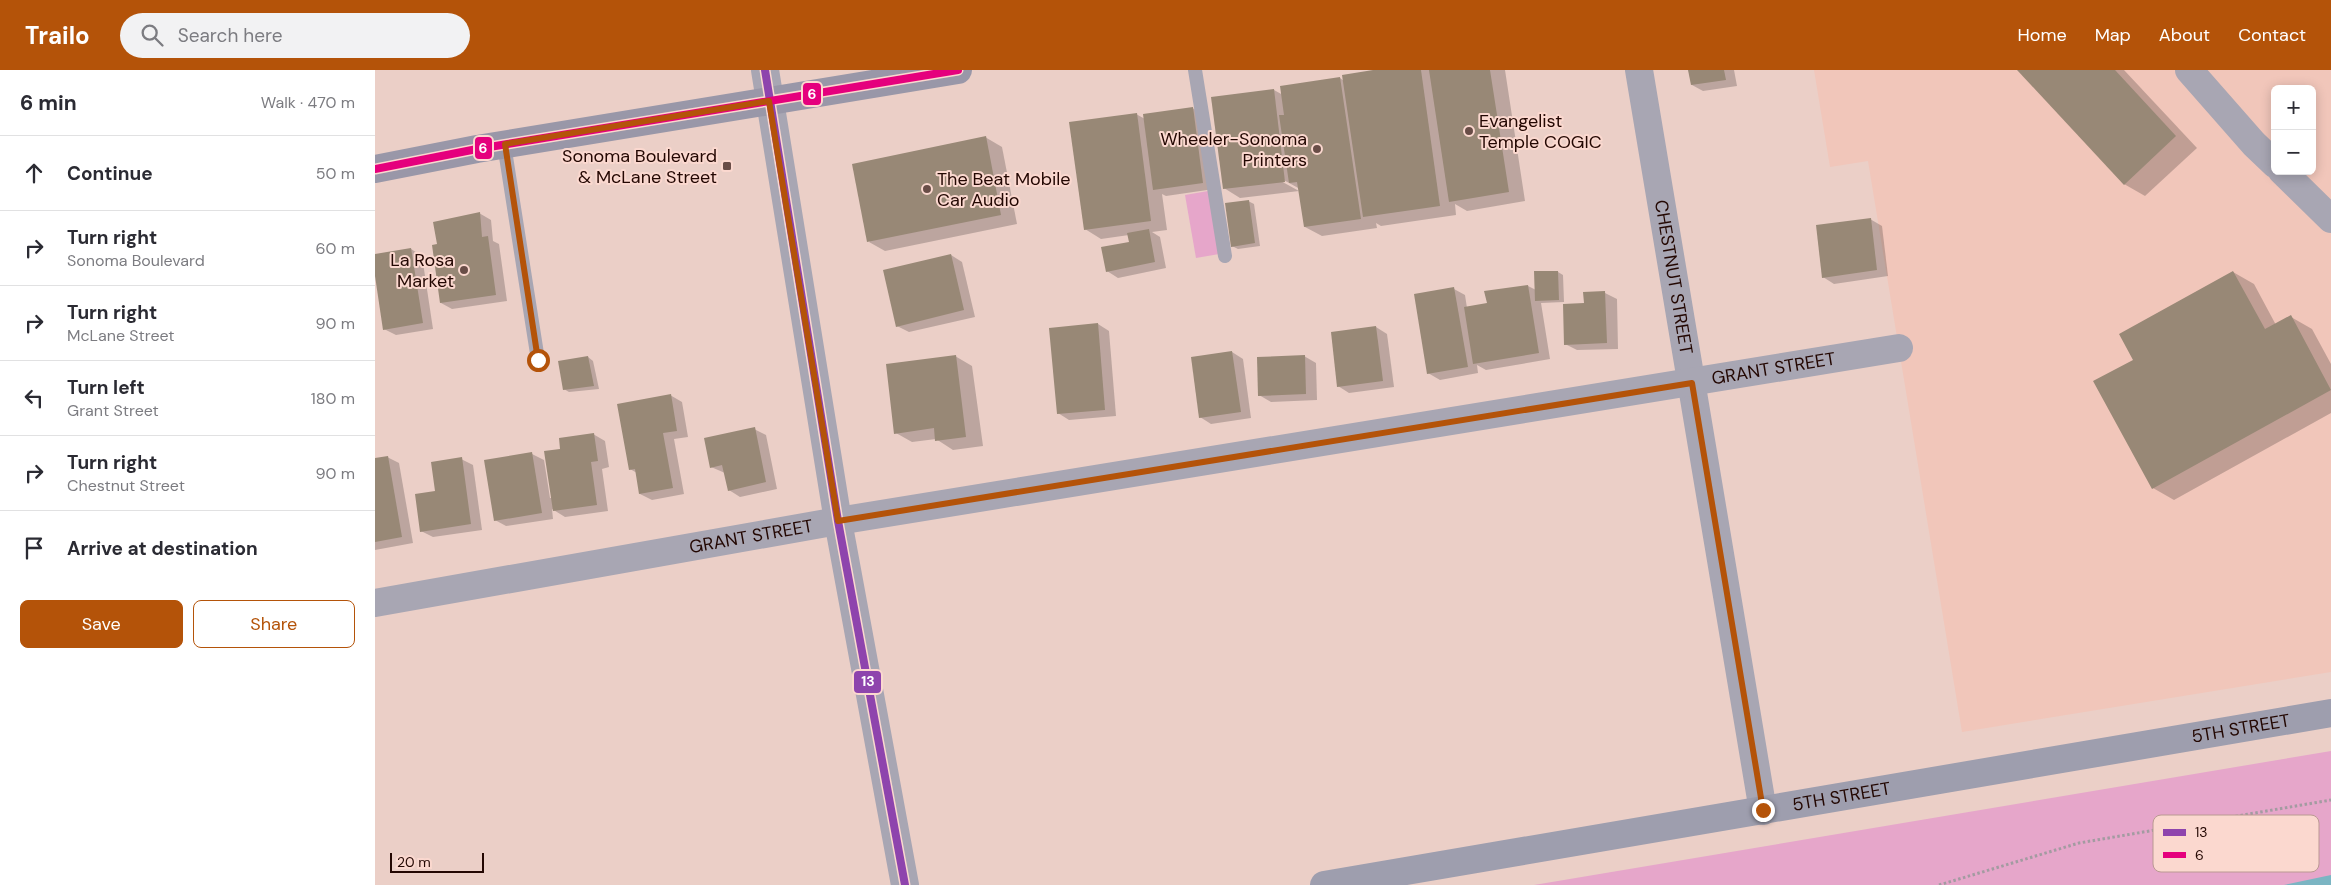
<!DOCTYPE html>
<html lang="en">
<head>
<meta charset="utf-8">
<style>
  :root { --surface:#fff; --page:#f2f2f3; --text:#2b2b33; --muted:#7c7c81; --line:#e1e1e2; --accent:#b45309 }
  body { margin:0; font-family:"DM Sans",sans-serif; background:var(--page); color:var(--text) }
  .controls { position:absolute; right:15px; top:15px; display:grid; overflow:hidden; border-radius:8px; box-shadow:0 2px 12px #0003 }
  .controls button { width:45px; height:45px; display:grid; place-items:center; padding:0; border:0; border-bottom:1px solid var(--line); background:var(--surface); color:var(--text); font:25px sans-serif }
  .scale { position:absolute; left:15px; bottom:12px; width:94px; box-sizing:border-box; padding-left:5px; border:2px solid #230702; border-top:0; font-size:14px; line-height:18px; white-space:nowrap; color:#230702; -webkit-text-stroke:4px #fbd8cf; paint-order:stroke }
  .stop { position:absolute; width:15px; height:15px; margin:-11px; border:4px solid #b45309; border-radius:50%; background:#fff }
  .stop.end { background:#b45309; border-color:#fff; box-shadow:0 1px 5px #0008 }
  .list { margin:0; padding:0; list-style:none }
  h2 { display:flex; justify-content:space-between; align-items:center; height:65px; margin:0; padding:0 20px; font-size:21px }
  h2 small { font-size:16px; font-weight:400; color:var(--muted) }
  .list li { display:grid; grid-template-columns:32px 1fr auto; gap:15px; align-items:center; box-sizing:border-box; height:75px; padding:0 20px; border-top:1px solid var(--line) }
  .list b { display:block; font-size:19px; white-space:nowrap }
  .list p { margin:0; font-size:16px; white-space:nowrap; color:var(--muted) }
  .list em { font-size:16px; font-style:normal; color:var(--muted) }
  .actions { display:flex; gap:10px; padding:15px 20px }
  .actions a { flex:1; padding:11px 0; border:1px solid var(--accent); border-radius:8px; text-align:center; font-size:18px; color:var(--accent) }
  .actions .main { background:var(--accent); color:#fff }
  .icon { flex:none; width:28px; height:28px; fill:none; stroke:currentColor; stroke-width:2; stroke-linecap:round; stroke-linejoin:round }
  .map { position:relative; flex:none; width:1956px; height:815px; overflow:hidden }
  header { display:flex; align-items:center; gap:30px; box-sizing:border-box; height:70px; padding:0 25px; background:var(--accent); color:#fff }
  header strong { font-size:24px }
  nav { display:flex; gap:28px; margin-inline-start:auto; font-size:18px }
  .search { width:350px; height:45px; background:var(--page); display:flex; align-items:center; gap:12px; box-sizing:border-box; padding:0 18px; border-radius:28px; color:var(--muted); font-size:19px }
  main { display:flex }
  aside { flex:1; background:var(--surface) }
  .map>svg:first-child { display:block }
  .built { fill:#f1c6ba; fill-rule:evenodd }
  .green { fill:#e6a6ca }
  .water { fill:#7bb5c3 }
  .shadow { fill:#0003 }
  .building { fill:#988876 }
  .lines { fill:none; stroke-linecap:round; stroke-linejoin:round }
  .path { stroke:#a39ba1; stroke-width:3; stroke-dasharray:2.5 2.5; stroke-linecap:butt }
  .lane { stroke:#a8a6b3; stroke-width:14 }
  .street { stroke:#a8a6b3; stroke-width:28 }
  .secondary { stroke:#9e9eae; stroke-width:28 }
  .primary { stroke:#9997a8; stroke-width:28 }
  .bus-1-casing { stroke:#fbd8cf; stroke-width:11 }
  .bus-2-casing { stroke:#fbd8cf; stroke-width:11 }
  .bus-1 { stroke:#8e44ad; stroke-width:8 }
  .bus-2 { stroke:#e5007d; stroke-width:8 }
  .route { stroke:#b45309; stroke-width:6 }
  .poi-dot { fill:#694d47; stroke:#fbd8cf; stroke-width:2 }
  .labels { text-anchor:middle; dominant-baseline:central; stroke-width:4; stroke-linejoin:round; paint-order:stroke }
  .poi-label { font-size:18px; fill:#230702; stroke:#fbd8cf; text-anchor:end }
  .street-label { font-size:18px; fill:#230702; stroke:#fbd8cf }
  .key { fill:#fbd8cf; stroke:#ba9992; stroke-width:1 }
  .key-label { font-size:14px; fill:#230702 }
  .line-badge { stroke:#fbd8cf; stroke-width:2 }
  .badge-label { font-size:14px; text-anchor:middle; font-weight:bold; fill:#fff }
</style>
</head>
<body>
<header>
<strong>Trailo</strong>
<div class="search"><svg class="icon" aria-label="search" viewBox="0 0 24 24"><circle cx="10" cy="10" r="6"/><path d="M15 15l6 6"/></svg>Search here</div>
<nav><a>Home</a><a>Map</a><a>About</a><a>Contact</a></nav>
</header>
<main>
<aside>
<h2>6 min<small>Walk · 470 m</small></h2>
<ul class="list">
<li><svg class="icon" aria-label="ahead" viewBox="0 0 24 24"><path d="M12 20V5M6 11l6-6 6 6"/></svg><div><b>Continue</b></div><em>50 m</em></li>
<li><svg class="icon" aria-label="right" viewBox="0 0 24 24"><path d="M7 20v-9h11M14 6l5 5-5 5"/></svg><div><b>Turn right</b><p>Sonoma Boulevard</p></div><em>60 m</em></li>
<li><svg class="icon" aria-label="right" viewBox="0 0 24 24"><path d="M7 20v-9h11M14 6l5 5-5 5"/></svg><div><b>Turn right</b><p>McLane Street</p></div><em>90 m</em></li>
<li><svg class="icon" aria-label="left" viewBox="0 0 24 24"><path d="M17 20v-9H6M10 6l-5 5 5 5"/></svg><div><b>Turn left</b><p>Grant Street</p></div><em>180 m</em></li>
<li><svg class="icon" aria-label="right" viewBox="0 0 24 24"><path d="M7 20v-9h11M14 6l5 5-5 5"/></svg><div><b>Turn right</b><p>Chestnut Street</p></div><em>90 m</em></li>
<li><svg class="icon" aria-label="arrive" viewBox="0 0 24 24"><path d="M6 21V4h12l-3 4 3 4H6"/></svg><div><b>Arrive at destination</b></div></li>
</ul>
<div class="actions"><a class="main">Save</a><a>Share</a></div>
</aside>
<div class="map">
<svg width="1956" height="815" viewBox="0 0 1956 815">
  <rect width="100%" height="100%" fill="#ebcfc7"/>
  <!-- built -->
  <path class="built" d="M1439,0H1956V602L1587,662L1493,91L1455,97ZM1900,19H1937V101H1900Z"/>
  <!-- green -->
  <g class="green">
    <path d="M839,120L850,183L821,188L810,125Z"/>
    <path d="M1956,681V815H1159Z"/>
  </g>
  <!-- water -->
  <path class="water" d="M1956,805V815H1909Z"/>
  <!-- shadow -->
  <g class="shadow">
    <path d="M1007,0H1130L1150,131L1092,141L1080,134L1081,145L1006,156L1001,153L1002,158L947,166L930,157L925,119L905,108L904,110L924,121L865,128L849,118L899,20L908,25L965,8L969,11Z"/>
    <path d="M1314,0H1359L1362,16L1328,21L1317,15Z"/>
    <path d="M1644,0H1749L1822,78L1770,126L1749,114Z"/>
    <path d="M817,38L829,44L839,119L791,126L787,124L792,160L777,162L785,167L791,198L743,208L732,201L755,173L754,165L726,169L710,159L761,44L770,49Z"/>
    <path d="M610,67L627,77L642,154L510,181L494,172Z"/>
    <path d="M873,131L879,134L885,176L863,179L857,176Z"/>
    <path d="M104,143L116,150L118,171L124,174L132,231L77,239L66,233Z"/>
    <path d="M1495,149L1507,156L1513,206L1459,214L1448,207Z"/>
    <path d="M36,179L47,186L58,259L21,265L9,259L0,185Z"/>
    <path d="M576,185L587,192L600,247L534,262L522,256Z"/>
    <path d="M1183,202L1188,205L1189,232L1166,233L1175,289L1111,300L1102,295L1103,303L1065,310L1053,303L1079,219L1090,225L1092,238L1113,234L1153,216L1161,220Z"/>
    <path d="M1858,202L1879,214L1901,255L1916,247L1937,259L1956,294V343L1799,430L1778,418L1759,290Z"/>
    <path d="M1209,223H1230L1242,229L1243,279L1202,280L1190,274L1210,234Z"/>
    <path d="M723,254L734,261L741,346L694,350L683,343Z"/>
    <path d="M1001,257L1012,264L1019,317L974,323L963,316Z"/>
    <path d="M857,282L868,289L876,348L836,354L825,347Z"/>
    <path d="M580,286L597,296L608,376L578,380L561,369L537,372L521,363Z"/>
    <path d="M929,286L941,293L942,330L896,332L884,325Z"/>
    <path d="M213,287L218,291L224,319L194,322L189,319Z"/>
    <path d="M295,325L307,332L313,367L299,369L309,424L277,430L265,424L262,403L255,399Z"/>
    <path d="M379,359L391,365L402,419L365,427L354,420L350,403L336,397Z"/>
    <path d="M218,364L230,371L234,397L227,399L233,441L190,447L177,439L178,449L131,456L120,450L157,384L169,390L175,428H177L187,380Z"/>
    <path d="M12,387L24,393L38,473L0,480V389Z"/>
    <path d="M86,389L98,395L107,460L58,467L46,461L62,422Z"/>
  </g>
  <!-- building -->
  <g class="building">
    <path d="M998,0H1046L1065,136L988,147L967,5Z"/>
    <path d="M1054,0H1115L1134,122L1074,132Z"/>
    <path d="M1313,0H1349L1351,10L1316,15Z"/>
    <path d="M1642,0H1740L1801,66L1749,115Z"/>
    <path d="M965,7L986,149L929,157L922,112L914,113L904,45H909L905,16Z"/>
    <path d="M899,19L910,112L848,119L836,27Z"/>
    <path d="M818,37L828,113L778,120L768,44Z"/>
    <path d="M762,43L776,151L709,160L694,52Z"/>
    <path d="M611,66L626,145L492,172L477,94Z"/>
    <path d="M874,130L880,173L856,177L850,133Z"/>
    <path d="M105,142L107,167L113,166L121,225L65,233L57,175L62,174L58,152Z"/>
    <path d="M1496,148L1502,200L1447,208L1441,155Z"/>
    <path d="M774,159L780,192L731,202L726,177L754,172L752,163Z"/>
    <path d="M36,178L48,253L8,260L0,206V184Z"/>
    <path d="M576,184L589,240L521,257L508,200Z"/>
    <path d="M1159,201H1183L1184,230L1160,231Z"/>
    <path d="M1858,201L1890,259L1916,245L1956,320L1777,419L1718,311L1758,290L1744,264Z"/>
    <path d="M1153,215L1164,283L1098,294L1089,237L1112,233L1109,221Z"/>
    <path d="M1079,217L1093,297L1052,304L1039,224Z"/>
    <path d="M1230,221L1232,273L1189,275L1188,234L1209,233L1208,222Z"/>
    <path d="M723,253L730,340L682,344L674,258Z"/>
    <path d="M1001,256L1008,311L962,317L956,262Z"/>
    <path d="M857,281L866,342L824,348L816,287Z"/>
    <path d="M581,285L591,367L560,371L559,358L519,364L511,294Z"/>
    <path d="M930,285L931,324L883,326L882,287Z"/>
    <path d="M213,286L219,316L188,320L183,291Z"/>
    <path d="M296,324L302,361L288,363L298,418L264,424L260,399L254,400L242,334Z"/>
    <path d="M380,357L391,412L353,421L347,395L335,398L329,368Z"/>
    <path d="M219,363L223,391L216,392L222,435L178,441L169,381L185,379L184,368Z"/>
    <path d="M157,382L167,443L119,451L109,390Z"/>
    <path d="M13,386L27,467L0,472V388Z"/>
    <path d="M87,387L96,454L45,462L40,424L60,421L56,392Z"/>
  </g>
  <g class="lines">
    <!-- path -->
    <path class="path" d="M1564,815L1704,773L1956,730"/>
    <!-- lane -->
    <g class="lane">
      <path d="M820,0L850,186"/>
      <path d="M129,74L163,290"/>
    </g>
    <!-- street -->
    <g class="street">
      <path d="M390,0L463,451L530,815"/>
      <path id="s1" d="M1264,0L1388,741"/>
      <path d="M1814,0L1879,74L1900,94"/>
      <path d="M1907,101L1956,149"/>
      <path id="s2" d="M0,533L463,451L1524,278"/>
    </g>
    <!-- secondary -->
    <path class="secondary" id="s3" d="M949,815L1956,643"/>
    <!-- primary -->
    <path class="primary" d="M0,99L102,79L583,0"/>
    <!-- bus-1 casing -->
    <g class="bus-1-casing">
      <path id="bus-1" d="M390,0L463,451L530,815"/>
    </g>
    <!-- bus-2 casing -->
    <g class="bus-2-casing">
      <path id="bus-2" d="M0,99L102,79L583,0"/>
    </g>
    <!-- bus-1 -->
    <use href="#bus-1" class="bus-1"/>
    <!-- bus-2 -->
    <use href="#bus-2" class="bus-2"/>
  </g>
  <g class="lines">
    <!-- route -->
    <path class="route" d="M163,290L130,74L394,31L463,451L1317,313L1388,740"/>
  </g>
  <!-- markers -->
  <g class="poi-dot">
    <circle cx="1094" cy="61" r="5"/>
    <circle cx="942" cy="79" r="5"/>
    <rect x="347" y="91" width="10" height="10" rx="2.5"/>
    <circle cx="552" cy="119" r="5"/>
    <circle cx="89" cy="200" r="5"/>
  </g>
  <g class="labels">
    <!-- poi labels -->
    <g class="poi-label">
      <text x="1104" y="51" text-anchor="start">Evangelist<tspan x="1104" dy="21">Temple COGIC</tspan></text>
      <text x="932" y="69">Wheeler-Sonoma<tspan x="932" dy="21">Printers</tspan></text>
      <text x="342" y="86">Sonoma Boulevard<tspan x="342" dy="21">&amp; McLane Street</tspan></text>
      <text x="562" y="109" text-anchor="start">The Beat Mobile<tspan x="562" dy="21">Car Audio</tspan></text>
      <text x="79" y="190">La Rosa<tspan x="79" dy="21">Market</tspan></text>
    </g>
    <!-- street labels -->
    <g class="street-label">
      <text stroke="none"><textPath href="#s1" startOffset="210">CHESTNUT STREET</textPath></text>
      <text stroke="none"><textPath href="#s2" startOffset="1418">GRANT STREET</textPath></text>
      <text stroke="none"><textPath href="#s2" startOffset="382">GRANT STREET</textPath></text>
      <text stroke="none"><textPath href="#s3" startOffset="930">5TH STREET</textPath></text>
      <text stroke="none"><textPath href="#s3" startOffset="525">5TH STREET</textPath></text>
    </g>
  </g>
  <!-- legend -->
  <rect x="1778" y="745" width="166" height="57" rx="8" class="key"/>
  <rect x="1788" y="759" width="23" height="7" fill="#8e44ad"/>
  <rect x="1788" y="782" width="23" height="6" fill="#e5007d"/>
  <g class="key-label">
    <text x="1820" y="767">13</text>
    <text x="1820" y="790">6</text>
  </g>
  <g class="line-badge">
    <rect x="427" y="12" width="20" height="24" rx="5" fill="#e5007d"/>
    <rect x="99" y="66" width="19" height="24" rx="5" fill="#e5007d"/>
    <rect x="478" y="600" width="29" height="24" rx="5" fill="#8e44ad"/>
  </g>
  <g class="badge-label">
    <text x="437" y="29">6</text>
    <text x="108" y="83">6</text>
    <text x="493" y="616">13</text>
  </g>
</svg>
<div class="controls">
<button>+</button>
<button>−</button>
</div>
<div class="scale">20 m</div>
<div class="stop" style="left:163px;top:290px"></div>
<div class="stop end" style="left:1388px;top:740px"></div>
</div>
</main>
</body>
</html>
